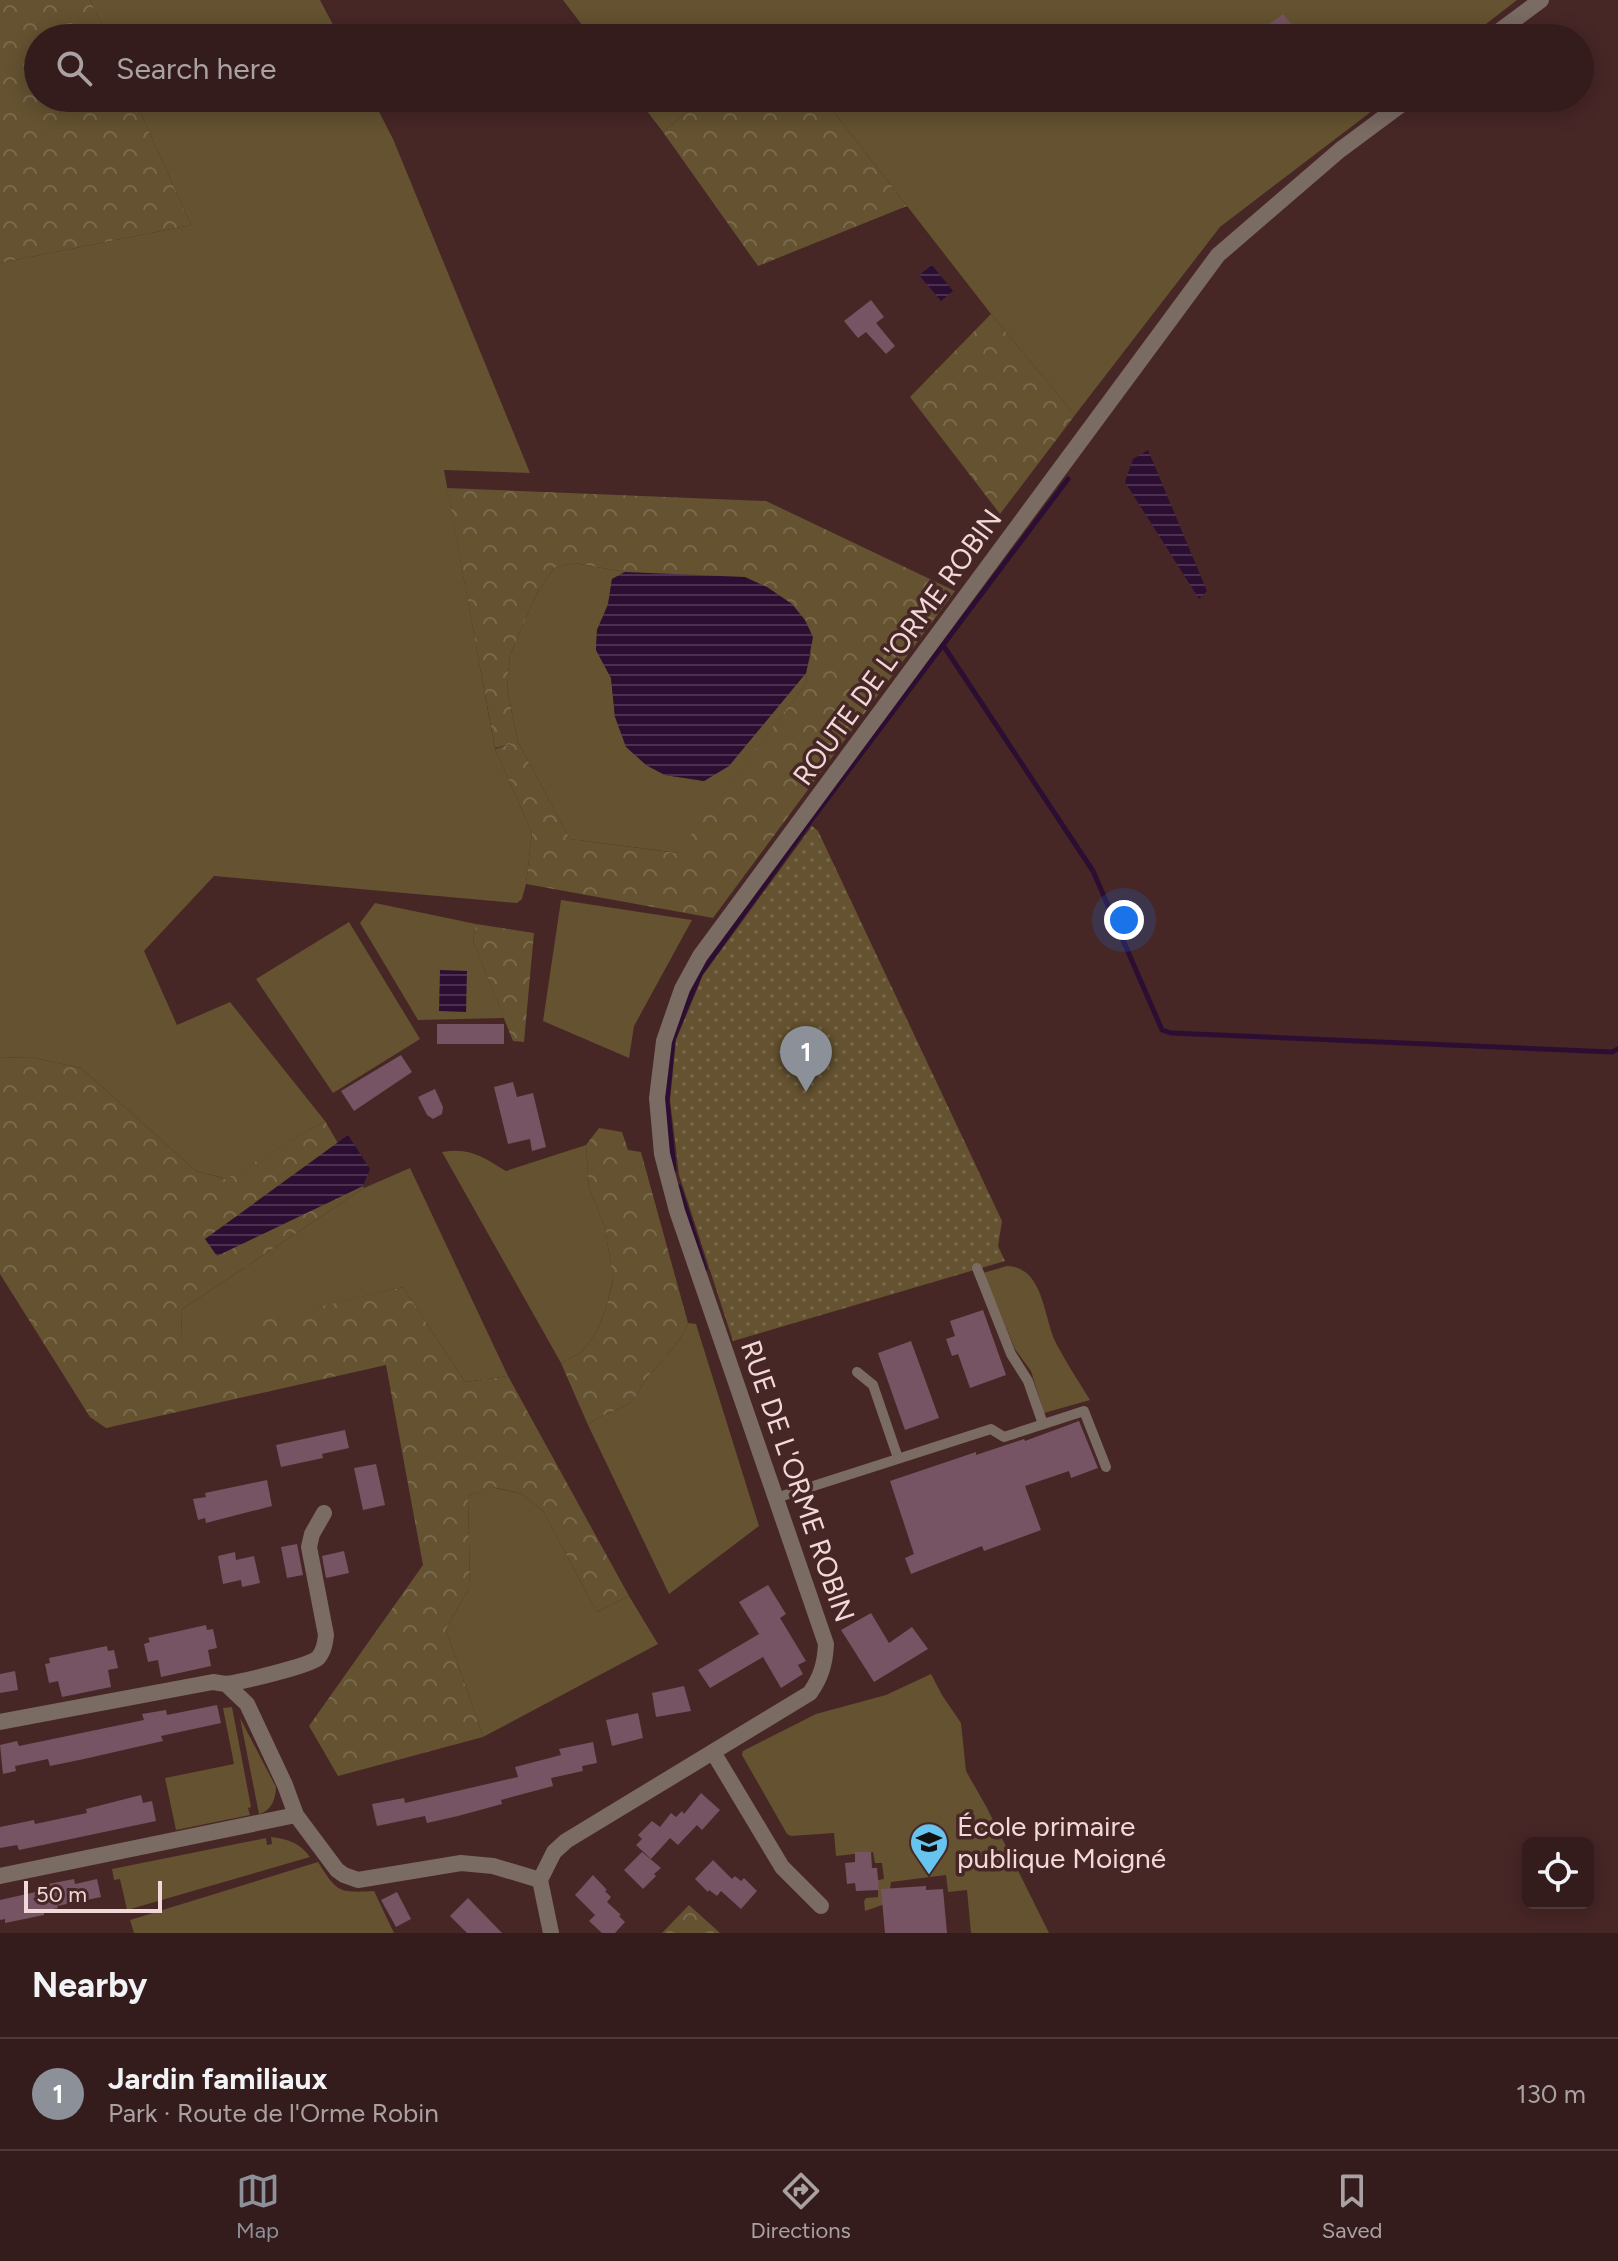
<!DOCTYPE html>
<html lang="en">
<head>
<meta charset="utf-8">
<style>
  :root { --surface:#351c1c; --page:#402929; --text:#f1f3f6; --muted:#aaa1a3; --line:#4f3a3b; --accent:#8c9099 }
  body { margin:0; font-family:Figtree,sans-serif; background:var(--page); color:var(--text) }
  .controls { position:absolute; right:24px; bottom:24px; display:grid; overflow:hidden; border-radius:12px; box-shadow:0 4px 20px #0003 }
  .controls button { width:72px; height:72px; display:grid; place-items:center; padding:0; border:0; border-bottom:2px solid var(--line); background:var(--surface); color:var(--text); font:40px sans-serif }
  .scale { position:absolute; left:24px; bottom:20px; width:138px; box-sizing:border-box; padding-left:8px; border:4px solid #f0d9d8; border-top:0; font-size:22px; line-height:28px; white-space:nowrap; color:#f0d9d8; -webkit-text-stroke:6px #472626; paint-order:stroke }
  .you { position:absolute; left:1124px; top:920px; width:28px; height:28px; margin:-20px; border:6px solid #fff; border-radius:50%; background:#1a73e8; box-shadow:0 0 0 12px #1a73e833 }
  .badge { display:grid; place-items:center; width:52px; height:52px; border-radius:50%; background:var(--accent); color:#fff; font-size:26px; font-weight:700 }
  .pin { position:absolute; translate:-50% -66px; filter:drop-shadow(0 2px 4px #0008) }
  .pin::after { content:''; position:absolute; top:42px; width:28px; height:24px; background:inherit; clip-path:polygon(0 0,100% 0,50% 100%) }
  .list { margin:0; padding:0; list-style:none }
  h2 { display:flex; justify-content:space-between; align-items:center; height:104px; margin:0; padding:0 32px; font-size:34px }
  h2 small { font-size:26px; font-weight:400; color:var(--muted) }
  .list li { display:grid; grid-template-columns:52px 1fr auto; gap:24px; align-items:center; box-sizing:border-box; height:112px; padding:0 32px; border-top:2px solid var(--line) }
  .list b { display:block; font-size:30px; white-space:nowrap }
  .list p { margin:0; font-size:26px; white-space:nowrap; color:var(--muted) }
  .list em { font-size:26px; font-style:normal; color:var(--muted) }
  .icon { flex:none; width:44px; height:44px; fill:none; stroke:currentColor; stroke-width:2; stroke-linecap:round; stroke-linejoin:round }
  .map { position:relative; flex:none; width:1618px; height:1933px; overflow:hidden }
  .search { position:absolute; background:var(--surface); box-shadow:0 4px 20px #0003; left:24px; right:24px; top:24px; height:88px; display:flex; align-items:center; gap:20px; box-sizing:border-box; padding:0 28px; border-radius:44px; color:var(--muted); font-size:30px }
  .sheet { height:216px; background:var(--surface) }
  nav { display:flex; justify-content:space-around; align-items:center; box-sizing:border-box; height:112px; border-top:2px solid var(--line); background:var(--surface); font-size:22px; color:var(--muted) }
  nav a { display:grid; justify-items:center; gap:4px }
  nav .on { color:var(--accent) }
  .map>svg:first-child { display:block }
  .grass { fill:#645230 }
  .forest { fill:url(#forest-crowns); fill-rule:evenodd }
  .garden { fill:url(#garden-dots) }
  .water { fill:url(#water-rules) }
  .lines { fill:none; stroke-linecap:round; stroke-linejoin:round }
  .stream { stroke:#2d0e33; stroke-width:5 }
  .building { fill:#765463 }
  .service { stroke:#7a6b63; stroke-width:10 }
  .minor { stroke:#7a6b63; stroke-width:16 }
  .labels { text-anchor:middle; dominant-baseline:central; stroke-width:7; stroke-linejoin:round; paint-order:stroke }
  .street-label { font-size:28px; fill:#f0d9d8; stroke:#472626 }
  .poi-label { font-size:28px; fill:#f0d9d8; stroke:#472626; text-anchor:start }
</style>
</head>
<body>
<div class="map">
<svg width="1618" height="1933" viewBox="0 0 1618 1933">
  <defs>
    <pattern id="forest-crowns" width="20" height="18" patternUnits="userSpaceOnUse" patternTransform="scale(2)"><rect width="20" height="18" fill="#645230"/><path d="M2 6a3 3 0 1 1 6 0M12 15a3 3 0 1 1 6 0" fill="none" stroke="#7a6a4d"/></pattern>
    <pattern id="garden-dots" width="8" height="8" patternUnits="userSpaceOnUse" patternTransform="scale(2)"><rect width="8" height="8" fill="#645230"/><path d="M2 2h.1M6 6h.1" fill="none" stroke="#7a6a4d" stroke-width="1.8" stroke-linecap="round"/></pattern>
    <pattern id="water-rules" width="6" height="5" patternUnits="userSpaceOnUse" patternTransform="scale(2)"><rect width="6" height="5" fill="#2d0e33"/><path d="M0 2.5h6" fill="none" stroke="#4c3050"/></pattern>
  </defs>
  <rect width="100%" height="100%" fill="#472626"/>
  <!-- grass -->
  <g class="grass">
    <path d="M90,0H320L340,38H108Z"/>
    <path d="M563,0H1517L1468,38H592Z"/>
    <path d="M134,98H372L393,139L530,473L444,470L495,749L532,833L526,884L522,899L517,903L214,876L144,951L177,1025L230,1002L325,1121L227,1179L196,1171L81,1068L30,1057L0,1058V263L191,225Z"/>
    <path d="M637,98H704L663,132Z"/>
    <path d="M823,98H1389L1220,227L1075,415L991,314Z"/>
    <path d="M574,563L625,572L612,579L608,604L597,630L596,650L611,678L615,717L646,765L665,775L704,781L728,766L806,673L807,682L678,853L570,839L518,742L507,689L510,655L537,593L554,568Z"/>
    <path d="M561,900L692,920L634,1026L629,1058L543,1021Z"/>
    <path d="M375,903L476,924L473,941L504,1018L418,1020L360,923Z"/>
    <path d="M349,922L420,1039L333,1093L256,979Z"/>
    <path d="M586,1145L589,1188L605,1227L613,1278L606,1309L597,1331L582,1352L561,1363L442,1152C470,1147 483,1157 506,1171Z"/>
    <path d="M410,1168L508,1376L465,1382L403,1287L182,1340L181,1310L364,1188Z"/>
    <path d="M1007,1266C1045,1267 1043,1320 1057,1345C1067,1364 1079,1382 1090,1400L1044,1413L1031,1371L1015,1349L983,1273Z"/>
    <path d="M688,1323L696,1324L759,1526L669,1594L588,1425C601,1413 619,1412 632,1401C639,1395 640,1386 646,1379C661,1361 679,1346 688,1323Z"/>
    <path d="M492,1487L522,1494L543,1511L597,1612L629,1596L658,1644L483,1737L446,1629L470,1586L468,1496Z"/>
    <path d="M931,1674L942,1695L961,1723L966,1771L987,1808L1049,1933H971L967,1890L948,1892L946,1875L891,1882L888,1903L865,1911L864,1901L866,1898L878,1897V1880L884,1879L882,1863H875L873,1852L836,1856L834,1833L791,1836L787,1834L742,1755L743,1751L816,1714L886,1695Z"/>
    <path d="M232,1707L251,1807L248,1808L250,1815L176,1830L165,1778L234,1764L223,1708Z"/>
    <path d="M240,1718L276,1787C276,1799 271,1811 259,1814Z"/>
    <path d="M271,1837C288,1839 300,1843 310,1857L127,1910L120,1879L114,1880L112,1869L266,1838L267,1845L272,1844Z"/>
    <path d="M318,1862C337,1892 338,1893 374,1891L394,1933H134L130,1920Z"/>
  </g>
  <!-- forest -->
  <g class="forest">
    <path d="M0,0H90L108,38H38V98H134L191,225L0,263Z"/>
    <path d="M704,98H823L907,206L758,266L663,132Z"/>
    <path d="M991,314L1075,415L1000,514L910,397Z"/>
    <path d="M447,488L766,501L955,591L713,918L526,884L532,833L495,749L514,743L495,748ZM574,563L625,572L811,653L806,673L807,682L677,853L570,839L518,742L507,689L510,655L537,593L554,568Z"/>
    <path d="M476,924L534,933L524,1042L513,1041L473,941Z"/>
    <path d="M30,1057L81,1068L196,1171L226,1179L325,1121L364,1188L181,1310L182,1339L403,1287L465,1382L508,1376L629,1596L597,1612L543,1511L522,1494L493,1487L468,1496L470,1586L446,1629L483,1737L338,1776L309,1726L423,1565L386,1365L106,1428L90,1417L0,1274V1058Z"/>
    <path d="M599,1128L622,1132L628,1150L641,1152L688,1323C679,1346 661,1361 646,1379C640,1386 639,1395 632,1401C619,1412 601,1413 588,1425L561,1363L582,1352L597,1331L606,1309L613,1279L605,1227L589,1188L586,1145Z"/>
    <path d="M689,1905L720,1933H662Z"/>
  </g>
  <!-- garden -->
  <path class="garden" d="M812,826L818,831L1002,1221L998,1246L1005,1261L733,1341L679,1175L670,1100L676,1040L703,975Z"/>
  <!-- water -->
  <g class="water">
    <path d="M932,265L953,291L941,301L919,275Z"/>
    <path d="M1148,450L1207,591L1199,599L1125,482L1133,459Z"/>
    <path d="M625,572L745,577L767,587L792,604L805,620L813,637L806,673L729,766L704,781L665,775L646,765L626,747L615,717L611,678L596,650L597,630L608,605L612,579Z"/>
    <path d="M440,970L467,971L466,1012L439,1011Z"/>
    <path d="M348,1135L370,1169L363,1186L217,1256L205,1239Z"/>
  </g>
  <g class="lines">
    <!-- stream -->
    <g class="stream">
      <path d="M943,645L1093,871L1162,1030L1171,1033L1612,1052L1618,1049"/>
      <path d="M674,1170L667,1101L673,1039L700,974L809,823L1068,479"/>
      <path d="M679,1187L705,1269"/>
    </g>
  </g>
  <!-- building -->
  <g class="building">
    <path d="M1283,14L1302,38H1251Z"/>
    <path d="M871,300L884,317L876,323L895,346L886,354L866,332L858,338L844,321Z"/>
    <rect x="437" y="1024" width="67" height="20"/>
    <path d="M401,1055L412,1072L354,1111L341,1091Z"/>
    <path d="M513,1082L517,1097L533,1093L546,1147L532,1151L530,1139L508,1144L494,1087Z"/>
    <path d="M435,1089L443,1107L442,1114L433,1119L427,1115L418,1097Z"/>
    <path d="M983,1310L1006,1375L970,1388L958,1354L952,1356L946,1339L955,1336L950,1321Z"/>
    <path d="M911,1341L939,1418L905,1430L878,1353Z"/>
    <path d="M1079,1421L1098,1468L1071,1478L1069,1471L1025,1486L1041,1530L984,1551L982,1546L911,1574L905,1558L914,1554L890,1481L976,1452V1455L1024,1439L1025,1441Z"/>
    <path d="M345,1430L349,1448L322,1454L323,1458L281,1467L276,1445Z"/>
    <path d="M376,1464L385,1505L363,1510L354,1468Z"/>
    <path d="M267,1480L272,1506L206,1523L205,1518L198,1520L193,1499L206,1497L205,1493Z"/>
    <path d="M297,1544L303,1575L287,1578L281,1547Z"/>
    <path d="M344,1551L349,1573L326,1578L322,1556Z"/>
    <path d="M235,1552L236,1560L254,1556L260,1583L242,1587L241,1580L223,1584L218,1556Z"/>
    <path d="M768,1585L786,1614L780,1618L806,1661L798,1665L803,1674L781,1688L763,1657L710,1688L698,1670L759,1634L739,1602Z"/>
    <path d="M871,1613L889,1643L912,1627L928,1649L874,1682L841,1630Z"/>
    <path d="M206,1625L207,1630L213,1629L217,1648L208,1650L211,1666L161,1677L158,1660L148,1662L144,1644L150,1642L148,1638Z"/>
    <path d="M107,1646L108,1651L114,1650L118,1668L108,1670L111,1687L62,1697L58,1681L49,1683L45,1664L50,1663L49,1658Z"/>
    <path d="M15,1671L18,1690L0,1693V1674Z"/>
    <path d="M684,1686L691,1711L656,1717L652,1693Z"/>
    <path d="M217,1705L221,1723L161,1736L163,1741L84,1759L50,1766L48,1759L15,1766L16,1771L3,1774L0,1745L17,1741L19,1746L144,1720L142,1714L166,1710L167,1715Z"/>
    <path d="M638,1713L643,1738L612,1746L606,1720Z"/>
    <path d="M593,1742L597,1763L582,1766L583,1771L551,1778L553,1786L501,1800L502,1804L458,1816L427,1823L425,1816L377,1826L372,1804L404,1798L405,1803L518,1777L515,1767L561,1755L559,1749Z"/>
    <path d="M701,1793L720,1810L702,1830L697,1825L678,1845L670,1838L651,1859L636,1845L642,1839L638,1835L652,1821L660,1827L671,1813L676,1817L682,1811L684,1814Z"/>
    <path d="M141,1795L143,1803L152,1801L156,1821L19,1850L17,1845L0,1848V1827L34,1820L35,1824L87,1813L86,1809Z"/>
    <path d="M642,1852L661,1868L654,1874L656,1876L643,1889L624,1870Z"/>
    <path d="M855,1852H871L872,1868H877L879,1890L856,1891L855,1883L847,1884L845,1863L855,1862Z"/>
    <path d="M713,1860L732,1879L735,1876L741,1881L744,1878L757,1891L741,1909L721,1891L717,1896L709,1890L708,1892L695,1879Z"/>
    <path d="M593,1875L607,1890L605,1891L611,1897L607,1902L621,1915L619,1916L625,1922L615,1933H602L589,1921L595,1915L575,1895Z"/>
    <path d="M74,1879L75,1884L97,1879L101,1897L57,1906L58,1908L44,1911V1915L5,1923V1919L0,1920V1900L40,1891L38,1886Z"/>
    <path d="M926,1886V1890L943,1889L947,1933H885L881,1889Z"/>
    <path d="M397,1892L411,1919L396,1927L381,1900Z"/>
    <path d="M468,1898L502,1933H467L450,1916Z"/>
  </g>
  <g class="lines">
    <!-- service -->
    <g class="service">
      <path d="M977,1268L1011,1354L1028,1381L1043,1424"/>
      <path d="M857,1372L873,1385L898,1458"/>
      <path d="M776,1498L991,1429L1004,1437L1084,1411L1106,1467"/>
    </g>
    <!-- minor -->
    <g class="minor">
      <path d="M1490,38L1541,0"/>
      <path d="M226,1684C241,1682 309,1666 318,1658C324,1651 325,1643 326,1635L309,1547L312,1534L324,1513"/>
      <path d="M0,1722L213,1682L226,1684L247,1704L285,1785L296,1815L337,1870L344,1875L358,1880L461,1863L493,1866L540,1880"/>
      <path d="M713,1752L782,1867L821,1906"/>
      <path d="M0,1876L296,1815"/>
      <path d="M551,1933L540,1880L554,1852L566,1841L810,1693C821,1677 825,1664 826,1644L677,1211L662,1154L657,1098L664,1041L682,989L700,956L1218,255L1340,150L1410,98"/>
    </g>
  </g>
  <!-- icons -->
  <defs>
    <g id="school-pin" transform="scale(2)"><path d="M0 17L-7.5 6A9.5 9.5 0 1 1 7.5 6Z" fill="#66c4ef" stroke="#472626"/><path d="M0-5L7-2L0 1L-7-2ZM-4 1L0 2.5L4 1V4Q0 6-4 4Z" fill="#111"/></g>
  </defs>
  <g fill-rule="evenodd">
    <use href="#school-pin" x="929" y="1842"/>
  </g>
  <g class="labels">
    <!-- street labels -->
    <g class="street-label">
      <text transform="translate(897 647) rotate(-54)">ROUTE DE L'ORME ROBIN</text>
      <text transform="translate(798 1481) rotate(71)">RUE DE L'ORME ROBIN</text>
    </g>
    <!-- poi labels -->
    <g class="poi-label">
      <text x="957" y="1826">École primaire<tspan x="957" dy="32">publique Moigné</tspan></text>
    </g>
  </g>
</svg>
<div class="controls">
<button><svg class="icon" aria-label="locate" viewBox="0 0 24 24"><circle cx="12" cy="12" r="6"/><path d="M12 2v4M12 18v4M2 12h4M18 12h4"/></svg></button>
</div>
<div class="scale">50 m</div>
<div class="you"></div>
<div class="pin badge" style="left:806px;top:1092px">1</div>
<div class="search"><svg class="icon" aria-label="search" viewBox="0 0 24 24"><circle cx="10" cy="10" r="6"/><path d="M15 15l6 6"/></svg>Search here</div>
</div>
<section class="sheet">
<h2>Nearby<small></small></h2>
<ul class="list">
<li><span class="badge">1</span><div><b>Jardin familiaux</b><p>Park · Route de l'Orme Robin</p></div><em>130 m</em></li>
</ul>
</section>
<nav>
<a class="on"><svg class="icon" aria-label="map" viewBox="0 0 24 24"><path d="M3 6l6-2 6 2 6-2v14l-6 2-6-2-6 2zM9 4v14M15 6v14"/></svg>Map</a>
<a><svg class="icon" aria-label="directions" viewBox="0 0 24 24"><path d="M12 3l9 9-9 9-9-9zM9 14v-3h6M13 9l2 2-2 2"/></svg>Directions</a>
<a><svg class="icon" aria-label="saved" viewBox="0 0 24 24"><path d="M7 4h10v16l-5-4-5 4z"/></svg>Saved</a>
</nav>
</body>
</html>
